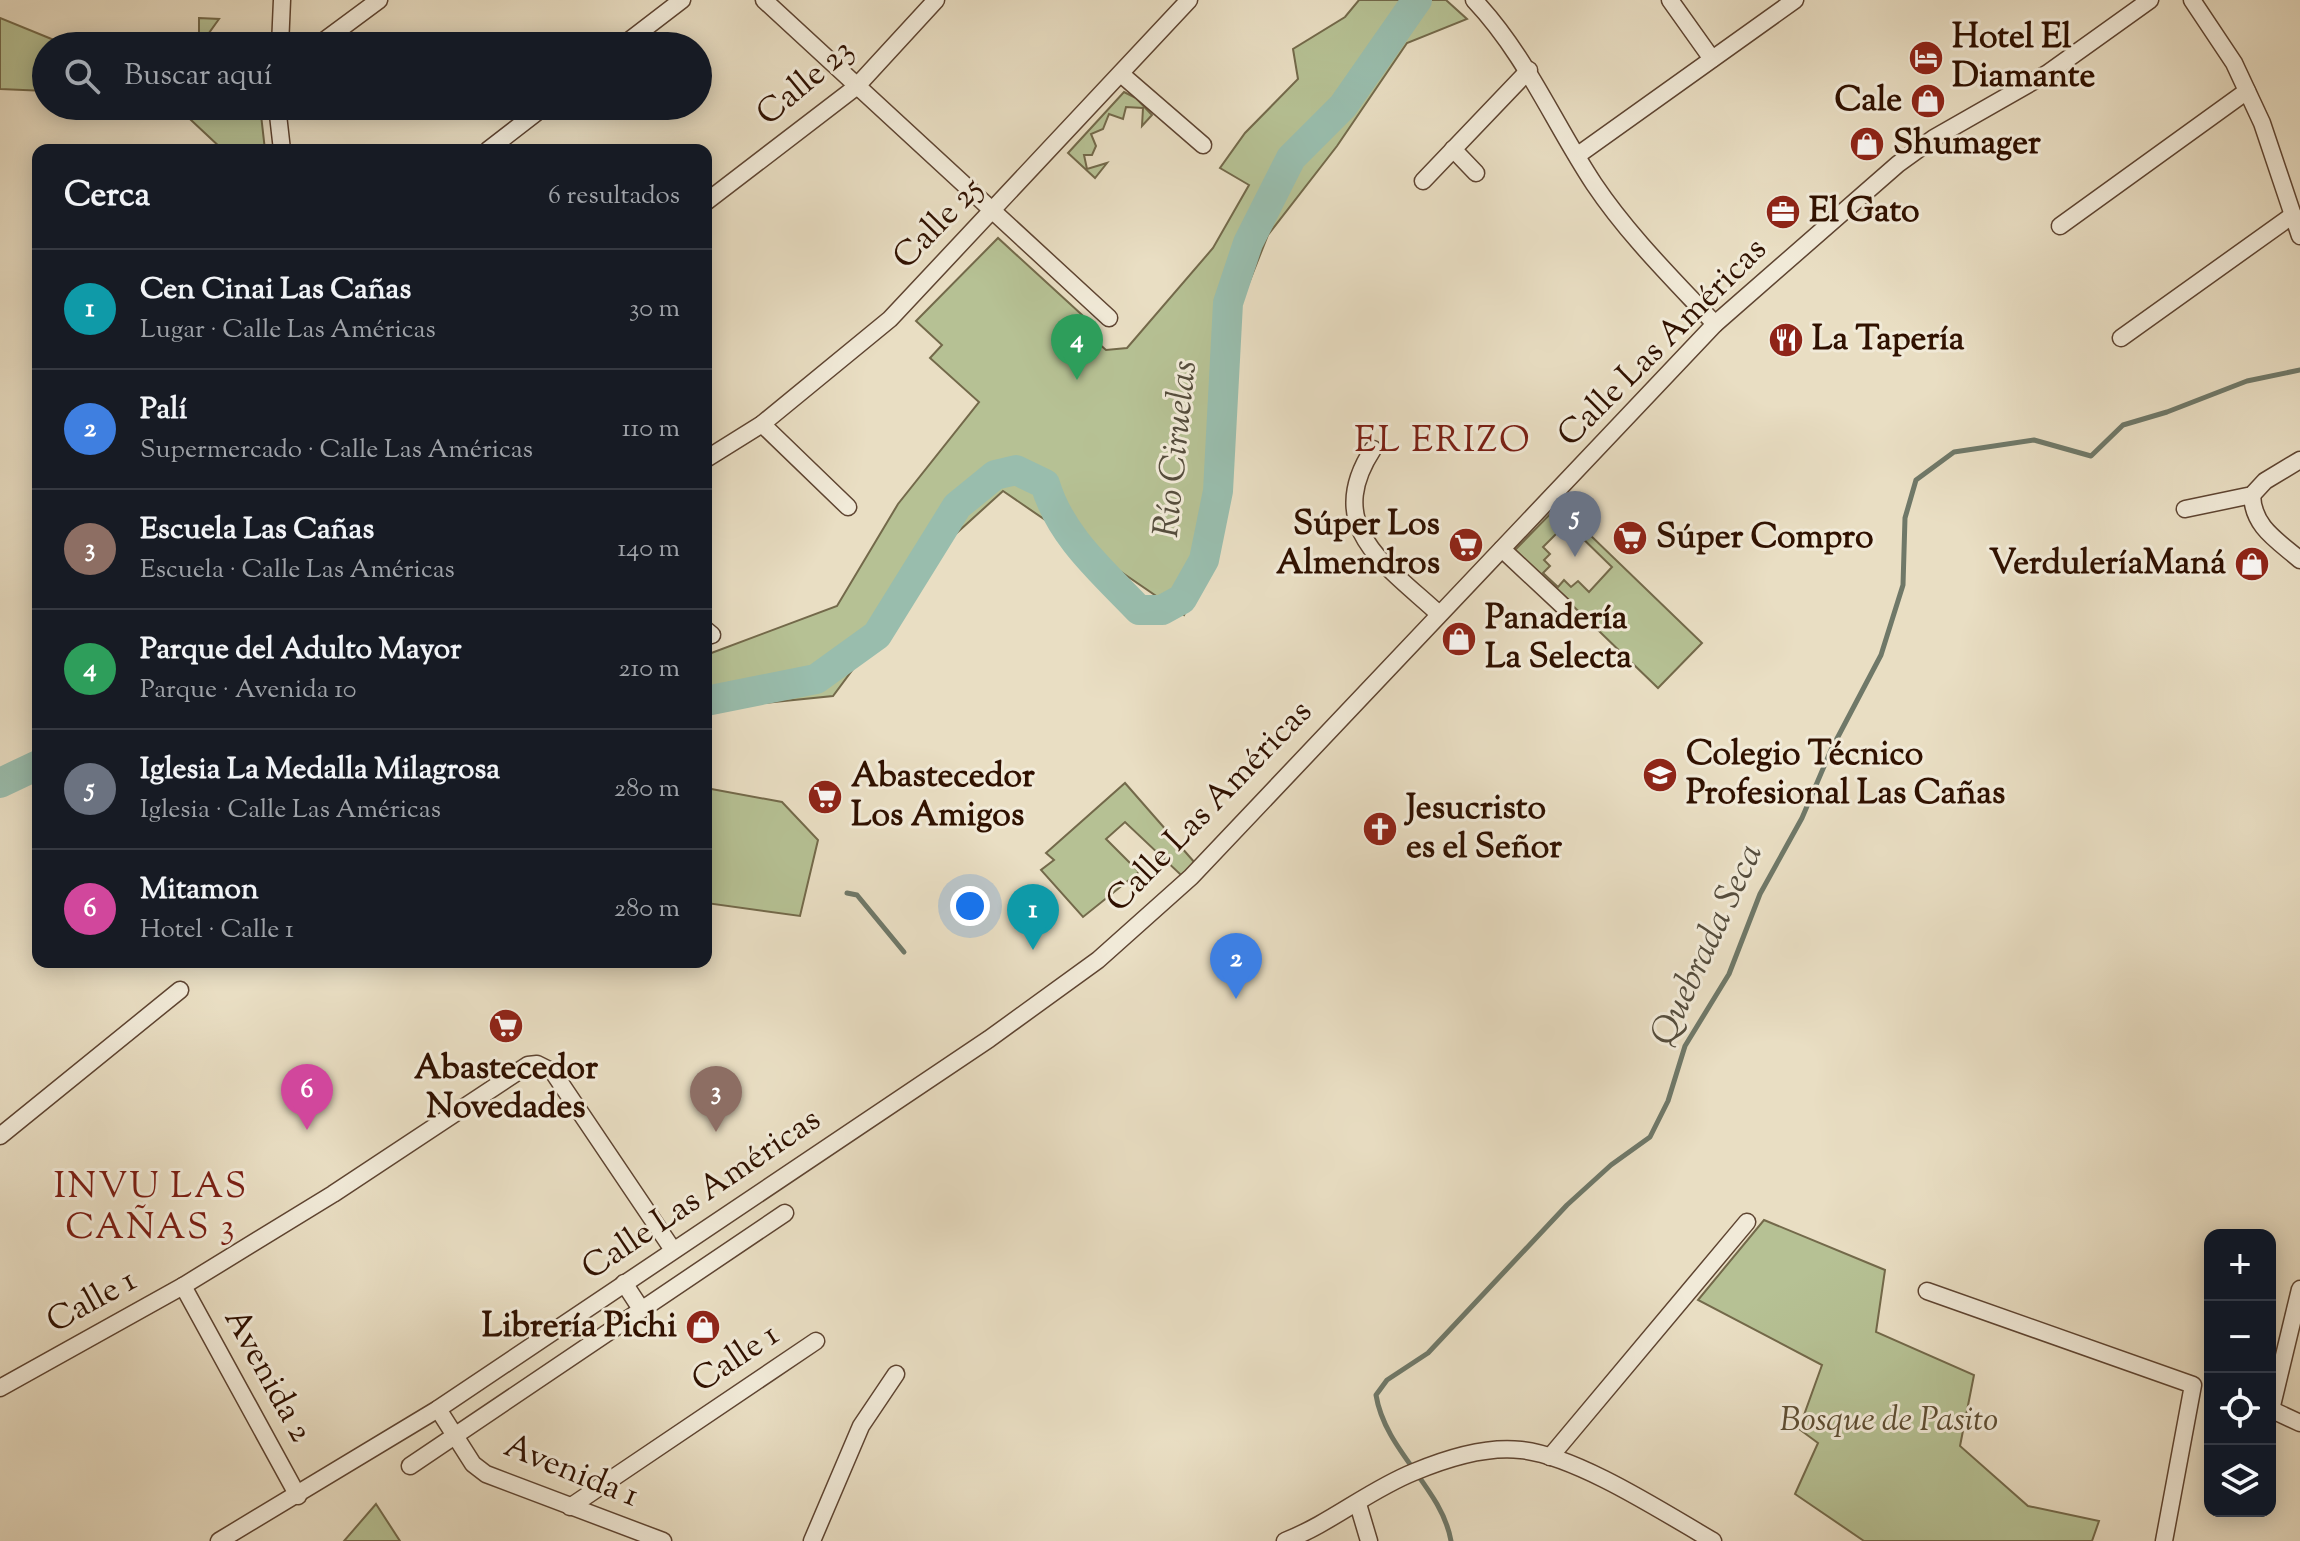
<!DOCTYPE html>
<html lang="es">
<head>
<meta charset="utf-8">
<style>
  :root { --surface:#171b24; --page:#242831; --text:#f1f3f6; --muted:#9ea1a6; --line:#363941; --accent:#ea580c }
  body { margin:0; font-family:"Sorts Mill Goudy",serif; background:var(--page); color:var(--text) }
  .controls { position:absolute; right:24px; bottom:24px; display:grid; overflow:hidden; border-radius:16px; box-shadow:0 4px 20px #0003 }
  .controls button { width:72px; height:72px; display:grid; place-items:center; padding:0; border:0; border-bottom:2px solid var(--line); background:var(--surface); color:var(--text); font:40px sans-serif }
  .you { position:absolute; left:970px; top:906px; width:28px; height:28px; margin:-20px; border:6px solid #fff; border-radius:50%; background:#1a73e8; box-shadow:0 0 0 12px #1a73e833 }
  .badge { display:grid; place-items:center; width:52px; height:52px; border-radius:50%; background:var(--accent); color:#fff; font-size:26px; font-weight:700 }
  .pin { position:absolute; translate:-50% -66px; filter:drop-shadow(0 2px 4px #0008) }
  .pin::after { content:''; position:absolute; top:42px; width:28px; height:24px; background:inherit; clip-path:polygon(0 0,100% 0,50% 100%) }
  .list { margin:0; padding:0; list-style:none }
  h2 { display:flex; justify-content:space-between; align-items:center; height:104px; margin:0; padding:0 32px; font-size:34px }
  h2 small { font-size:26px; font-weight:400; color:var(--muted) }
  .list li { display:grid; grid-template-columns:52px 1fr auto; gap:24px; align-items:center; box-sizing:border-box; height:120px; padding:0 32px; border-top:2px solid var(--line) }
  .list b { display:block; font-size:30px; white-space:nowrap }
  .list p { margin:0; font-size:26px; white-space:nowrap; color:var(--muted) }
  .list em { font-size:26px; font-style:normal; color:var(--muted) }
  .icon { flex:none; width:44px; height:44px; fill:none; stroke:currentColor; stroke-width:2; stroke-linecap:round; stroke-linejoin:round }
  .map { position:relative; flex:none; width:2300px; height:1541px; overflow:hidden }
  .search { position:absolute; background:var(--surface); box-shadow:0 4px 20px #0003; left:32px; top:32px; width:680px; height:88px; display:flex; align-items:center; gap:20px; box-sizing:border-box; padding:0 28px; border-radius:44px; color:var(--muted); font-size:30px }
  .panel { position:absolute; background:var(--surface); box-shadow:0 4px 20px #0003; left:32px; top:144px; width:680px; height:824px; border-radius:16px }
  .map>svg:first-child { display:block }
  .green { fill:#b6c194; stroke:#73694a; stroke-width:2; fill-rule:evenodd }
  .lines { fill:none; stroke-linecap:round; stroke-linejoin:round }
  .stream { stroke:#6f7868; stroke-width:5 }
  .river { stroke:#99bdad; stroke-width:30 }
  .street-casing { stroke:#5e4431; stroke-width:19 }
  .street { stroke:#f1ead8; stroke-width:16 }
  .labels { text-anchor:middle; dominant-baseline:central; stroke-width:6; stroke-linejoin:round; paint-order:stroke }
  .poi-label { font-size:34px; font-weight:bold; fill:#301100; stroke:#f1ead8; text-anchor:start }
  .street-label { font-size:34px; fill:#301100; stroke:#f1ead8 }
  .park-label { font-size:34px; font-style:italic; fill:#5f4f34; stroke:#f1ead8 }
  .neighbourhood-label { font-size:36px; letter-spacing:2px; fill:#7a1f14; stroke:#f1ead8 }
  .water-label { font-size:36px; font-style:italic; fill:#554d3d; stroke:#f1ead8 }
</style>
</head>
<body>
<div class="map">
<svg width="2300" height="1541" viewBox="0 0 2300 1541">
  <rect width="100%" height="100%" fill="#e9dec3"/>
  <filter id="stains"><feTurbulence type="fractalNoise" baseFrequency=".0025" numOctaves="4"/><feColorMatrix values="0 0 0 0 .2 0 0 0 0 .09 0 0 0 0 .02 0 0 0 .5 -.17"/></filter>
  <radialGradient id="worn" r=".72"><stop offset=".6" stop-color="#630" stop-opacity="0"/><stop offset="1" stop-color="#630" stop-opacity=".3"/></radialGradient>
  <!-- green -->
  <g class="green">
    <path d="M1359,0H1446L1467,19L1407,43L1337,146L1268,235L1239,308L1220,538L1184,615L1003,491L949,540L833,696L706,709V655L837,606L898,504L979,402L930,358L942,345L916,321L998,238L1092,324L1088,334L1106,350L1127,348L1213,248L1249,185L1220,168L1245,133L1298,79L1293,49L1345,17Z"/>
    <path d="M0,18L54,40V46H46V91L0,89Z"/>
    <path d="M199,18L219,19L209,33L206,46H199Z"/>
    <path d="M1124,92L1136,98L1152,115L1142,126L1143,108L1126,107L1123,119L1109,114L1103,129L1091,134L1096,146L1092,155H1084L1087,169L1107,163L1095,178L1068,153Z"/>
    <path d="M176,106H260L265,150H223Z"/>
    <path d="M1559,505L1702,643L1658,688L1515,550ZM1562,528L1570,534L1574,530L1612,567L1589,592L1578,581L1571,587L1564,580L1558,587L1543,573L1550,566L1544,560L1550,554L1543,547Z"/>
    <path d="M1125,783L1195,863L1181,875L1125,822L1106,839L1139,872L1083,917L1041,870L1054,860L1046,853Z"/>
    <path d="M706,788L782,802L818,840L800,916L706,903Z"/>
    <path d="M1764,1220L1885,1270L1876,1332L1974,1375L1960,1446L2028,1506L2099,1521L2092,1541H1864L1795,1494L1818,1443L1799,1429L1822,1365L1698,1300Z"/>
    <path d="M376,1504L400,1541H344Z"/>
  </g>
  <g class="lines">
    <!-- stream -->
    <g class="stream">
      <path d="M847,893L857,895L904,952"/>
      <path d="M1451,1541C1442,1488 1385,1451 1376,1395L1387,1380L1428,1353L1567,1205L1611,1165L1650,1137L1668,1101L1685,1046L1729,974L1760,894L1802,818L1831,750L1881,655L1903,585L1905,518L1916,480L1954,452L2034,440L2091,456L2123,425L2167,412L2247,381L2300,370"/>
    </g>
    <!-- river -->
    <g class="river">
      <path d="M706,701L816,679L877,635L957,506L995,475L1016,470L1045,484C1061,537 1102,571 1139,610H1162L1182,599L1204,560L1218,491L1228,303L1248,243L1291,158L1343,106L1417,0"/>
      <path d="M0,783L38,765"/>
    </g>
    <!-- street casing -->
    <g class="street-casing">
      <g id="street">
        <path d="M764,0L1109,318"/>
        <path d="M1474,0C1526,55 1553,122 1594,184C1629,236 1673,279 1715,324"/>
        <path d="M1670,0L1712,59"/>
        <path d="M2192,0L2234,63L2262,123L2300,236"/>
        <path d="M280,46L282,0"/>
        <path d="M317,46L379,0"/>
        <path d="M622,46L682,0"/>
        <path d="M1121,74L1203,145"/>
        <path d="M277,106L282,150"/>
        <path d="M1453,149L1476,173"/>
        <path d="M488,150L545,106"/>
        <path d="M1578,155L1795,0"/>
        <path d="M1423,181L1529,70"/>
        <path d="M706,202L856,87L936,0"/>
        <path d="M2060,226L2247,91"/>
        <path d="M2121,338L2293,215"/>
        <path d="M762,424L848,507"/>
        <path d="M1373,449C1322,527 1386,565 1439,614"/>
        <path d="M706,459L762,424L890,319L1189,0"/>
        <path d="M2252,495C2253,527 2277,540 2300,560"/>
        <path d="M2185,509L2252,495L2265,481L2300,460"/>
        <path d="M1502,549L1563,606"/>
        <path d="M706,630L712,635"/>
        <path d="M0,1136L180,990"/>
        <path d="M624,1283L641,1309"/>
        <path d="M183,1286L298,1496"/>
        <path d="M1927,1291L2193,1385L2164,1541"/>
        <path d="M0,1388L183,1286L333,1194L528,1065L537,1064L553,1072L673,1250"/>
        <path d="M438,1409L473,1464L486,1474L663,1541"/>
        <path d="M2270,1409L2300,1423"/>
        <path d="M2270,1414L2300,1289"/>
        <path d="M1550,1457L1747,1222"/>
        <path d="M410,1466L785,1213"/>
        <path d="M1358,1504L1369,1541"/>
        <path d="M570,1507L816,1341"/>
        <path d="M219,1541L438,1409L989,1039L1098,960L1191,877L1715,324L1898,164L1934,138L2048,73L2150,0"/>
        <path d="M812,1541L861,1426L896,1374"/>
        <path d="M1285,1541C1331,1523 1369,1490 1414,1472C1445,1459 1487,1446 1521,1450C1577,1456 1663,1512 1713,1541"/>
      </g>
    </g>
    <!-- street -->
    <use href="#street" class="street"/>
  </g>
  <!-- icons -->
  <defs>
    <g id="hotel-disc" transform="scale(1.8)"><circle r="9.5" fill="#8f2418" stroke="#f1ead8"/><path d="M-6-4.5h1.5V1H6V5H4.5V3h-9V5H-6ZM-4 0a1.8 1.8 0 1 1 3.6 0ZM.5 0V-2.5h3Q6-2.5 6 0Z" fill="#fff"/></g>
    <g id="shop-disc" transform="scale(1.8)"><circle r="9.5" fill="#8f2418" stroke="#f1ead8"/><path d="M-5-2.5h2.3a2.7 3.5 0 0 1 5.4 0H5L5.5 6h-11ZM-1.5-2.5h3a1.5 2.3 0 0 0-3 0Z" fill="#fff"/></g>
    <g id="office-disc" transform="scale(1.8)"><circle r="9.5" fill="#8f2418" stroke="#f1ead8"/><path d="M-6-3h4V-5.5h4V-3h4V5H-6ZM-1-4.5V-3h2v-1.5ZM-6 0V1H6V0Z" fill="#fff"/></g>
    <g id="restaurant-disc" transform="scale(1.8)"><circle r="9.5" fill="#8f2418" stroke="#f1ead8"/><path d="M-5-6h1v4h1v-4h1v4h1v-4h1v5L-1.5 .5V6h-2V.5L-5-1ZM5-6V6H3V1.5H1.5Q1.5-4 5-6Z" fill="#fff"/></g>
    <g id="supermarket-disc" transform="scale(1.8)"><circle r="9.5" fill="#8f2418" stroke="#f1ead8"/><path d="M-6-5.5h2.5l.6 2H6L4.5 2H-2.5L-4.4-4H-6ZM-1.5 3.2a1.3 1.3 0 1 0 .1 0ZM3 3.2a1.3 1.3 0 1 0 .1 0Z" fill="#fff"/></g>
    <g id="school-disc" transform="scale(1.8)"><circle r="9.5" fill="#8f2418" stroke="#f1ead8"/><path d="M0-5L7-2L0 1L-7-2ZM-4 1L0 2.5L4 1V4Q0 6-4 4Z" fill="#fff"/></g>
    <g id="church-disc" transform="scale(1.8)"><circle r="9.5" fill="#8f2418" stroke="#f1ead8"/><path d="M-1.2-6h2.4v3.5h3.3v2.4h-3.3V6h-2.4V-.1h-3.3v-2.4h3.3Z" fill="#fff"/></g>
  </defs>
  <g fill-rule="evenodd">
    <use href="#hotel-disc" x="1926" y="58"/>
    <use href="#shop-disc" x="1928" y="101"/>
    <use href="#shop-disc" x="1867" y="144"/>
    <use href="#office-disc" x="1783" y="212"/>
    <use href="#restaurant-disc" x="1786" y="340"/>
    <use href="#supermarket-disc" x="1630" y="538"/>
    <use href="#supermarket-disc" x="1466" y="545"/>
    <use href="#shop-disc" x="2252" y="564"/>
    <use href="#shop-disc" x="1459" y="639"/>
    <use href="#school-disc" x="1660" y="775"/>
    <use href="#supermarket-disc" x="825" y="797"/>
    <use href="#church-disc" x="1380" y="829"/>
    <use href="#supermarket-disc" x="506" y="1026"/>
    <use href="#shop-disc" x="703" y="1327"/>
  </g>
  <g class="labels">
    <!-- poi labels -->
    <g class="poi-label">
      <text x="1952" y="38">Hotel El<tspan x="1952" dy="39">Diamante</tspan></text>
      <text x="1902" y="101" text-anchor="end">Cale</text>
      <text x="1893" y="144">Shumager</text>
      <text x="1809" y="212">El Gato</text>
      <text x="1812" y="340">La Tapería</text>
      <text x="1440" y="525" text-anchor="end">Súper Los<tspan x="1440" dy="39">Almendros</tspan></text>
      <text x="1656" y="538">Súper Compro</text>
      <text x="2226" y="564" text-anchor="end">VerduleríaManá</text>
      <text x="1485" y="619">Panadería<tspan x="1485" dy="39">La Selecta</tspan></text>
      <text x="1686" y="755">Colegio Técnico<tspan x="1686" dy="39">Profesional Las Cañas</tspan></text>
      <text x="851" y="777">Abastecedor<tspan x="851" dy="39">Los Amigos</tspan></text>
      <text x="1406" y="809">Jesucristo<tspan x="1406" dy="39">es el Señor</tspan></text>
      <text x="506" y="1069" text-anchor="middle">Abastecedor<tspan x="506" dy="39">Novedades</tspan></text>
      <text x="677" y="1327" text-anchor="end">Librería Pichi</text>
    </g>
    <!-- street labels -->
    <g class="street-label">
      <text transform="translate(806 83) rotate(-40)">Calle 23</text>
      <text transform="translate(939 224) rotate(-46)">Calle 25</text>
      <text transform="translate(1663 343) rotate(-45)">Calle Las Américas</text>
      <text transform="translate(1210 807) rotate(-46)">Calle Las Américas</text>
      <text transform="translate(702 1195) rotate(-34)">Calle Las Américas</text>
      <text transform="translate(92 1302) rotate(-29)">Calle 1</text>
      <text transform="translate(736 1359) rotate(-34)">Calle 1</text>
      <text transform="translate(267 1376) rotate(61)">Avenida 2</text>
      <text transform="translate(571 1472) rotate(22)">Avenida 1</text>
    </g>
    <!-- park labels -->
    <g class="park-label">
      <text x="1889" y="1421">Bosque de Pasito</text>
    </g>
    <!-- neighbourhood labels -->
    <g class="neighbourhood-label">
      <text x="1443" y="442">EL ERIZO</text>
      <text x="151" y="1188">INVU LAS<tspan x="151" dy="41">CAÑAS 3</tspan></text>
    </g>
    <!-- water labels -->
    <g class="water-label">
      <text transform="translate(1177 449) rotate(-84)">Río Ciruelas</text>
      <text transform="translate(1708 945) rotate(-65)">Quebrada Seca</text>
    </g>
  </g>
  <rect width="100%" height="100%" filter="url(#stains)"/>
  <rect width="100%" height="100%" fill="url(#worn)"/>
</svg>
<div class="controls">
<button>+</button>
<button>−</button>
<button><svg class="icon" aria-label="locate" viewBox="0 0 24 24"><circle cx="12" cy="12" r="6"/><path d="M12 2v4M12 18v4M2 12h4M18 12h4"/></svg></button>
<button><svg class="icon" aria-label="layers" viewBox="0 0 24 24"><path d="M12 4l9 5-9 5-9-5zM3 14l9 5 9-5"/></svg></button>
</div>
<div class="you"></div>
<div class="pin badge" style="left:1033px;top:950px;background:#0f9aa8">1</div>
<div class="pin badge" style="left:1236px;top:999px;background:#3f7fe0">2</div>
<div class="pin badge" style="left:716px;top:1132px;background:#8d6e63">3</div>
<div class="pin badge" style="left:1077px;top:380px;background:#2e9e5b">4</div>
<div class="pin badge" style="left:1575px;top:557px;background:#6b7280">5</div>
<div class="pin badge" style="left:307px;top:1130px;background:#d1479c">6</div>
<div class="search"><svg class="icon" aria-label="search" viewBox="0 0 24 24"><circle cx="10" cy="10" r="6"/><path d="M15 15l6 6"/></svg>Buscar aquí</div>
<section class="panel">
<h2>Cerca<small>6 resultados</small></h2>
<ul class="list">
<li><span class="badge" style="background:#0f9aa8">1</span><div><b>Cen Cinai Las Cañas</b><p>Lugar · Calle Las Américas</p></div><em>30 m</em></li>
<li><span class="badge" style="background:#3f7fe0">2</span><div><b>Palí</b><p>Supermercado · Calle Las Américas</p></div><em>110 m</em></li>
<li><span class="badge" style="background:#8d6e63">3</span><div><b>Escuela Las Cañas</b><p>Escuela · Calle Las Américas</p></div><em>140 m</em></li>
<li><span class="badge" style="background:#2e9e5b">4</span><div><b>Parque del Adulto Mayor</b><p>Parque · Avenida 10</p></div><em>210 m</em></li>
<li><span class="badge" style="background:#6b7280">5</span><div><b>Iglesia La Medalla Milagrosa</b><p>Iglesia · Calle Las Américas</p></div><em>280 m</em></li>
<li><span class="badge" style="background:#d1479c">6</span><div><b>Mitamon</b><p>Hotel · Calle 1</p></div><em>280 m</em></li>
</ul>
</section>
</div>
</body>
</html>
